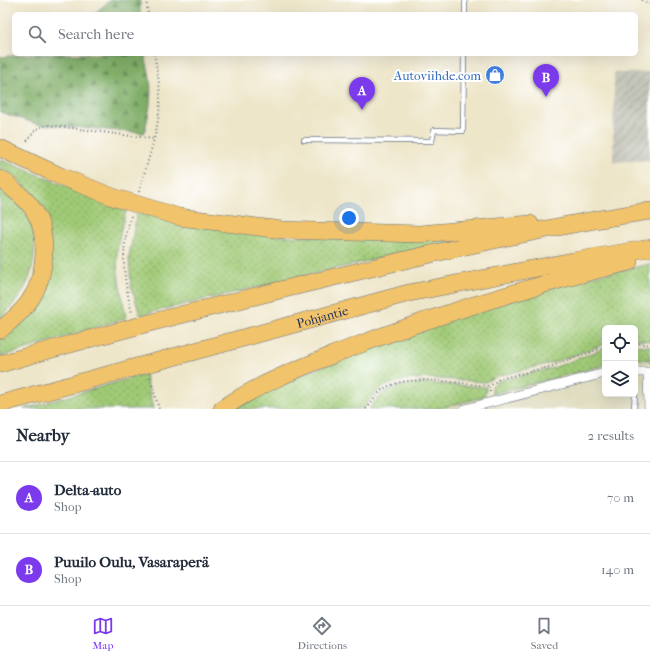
<!DOCTYPE html>
<html lang="en">
<head>
<meta charset="utf-8">
<style>
  :root { --surface:#fff; --page:#f2f2f3; --text:#1f2937; --muted:#747a83; --line:#e0e1e3; --accent:#7c3aed }
  body { margin:0; font-family:"IM FELL French Canon",serif; background:var(--page); color:var(--text) }
  .controls { position:absolute; right:12px; bottom:12px; display:grid; overflow:hidden; border-radius:6px; box-shadow:0 4px 16px #0002 }
  .controls button { width:36px; height:36px; display:grid; place-items:center; padding:0; border:0; border-bottom:1px solid var(--line); background:var(--surface); color:var(--text); font:20px sans-serif }
  .you { position:absolute; left:349px; top:218px; width:14px; height:14px; margin:-10px; border:3px solid #fff; border-radius:50%; background:#1a73e8; box-shadow:0 0 0 6px #1a73e833 }
  .badge { display:grid; place-items:center; width:26px; height:26px; border-radius:50%; background:var(--accent); color:#fff; font-size:13px; font-weight:700 }
  .pin { position:absolute; translate:-50% -33px; filter:drop-shadow(0 1px 2px #0008) }
  .pin::after { content:''; position:absolute; top:21px; width:14px; height:12px; background:inherit; clip-path:polygon(0 0,100% 0,50% 100%) }
  .list { margin:0; padding:0; list-style:none }
  h2 { display:flex; justify-content:space-between; align-items:center; height:52px; margin:0; padding:0 16px; font-size:17px }
  h2 small { font-size:13px; font-weight:400; color:var(--muted) }
  .list li { display:grid; grid-template-columns:26px 1fr auto; gap:12px; align-items:center; box-sizing:border-box; height:72px; padding:0 16px; border-top:1px solid var(--line) }
  .list b { display:block; font-size:15px; white-space:nowrap }
  .list p { margin:0; font-size:13px; white-space:nowrap; color:var(--muted) }
  .list em { font-size:13px; font-style:normal; color:var(--muted) }
  .icon { flex:none; width:22px; height:22px; fill:none; stroke:currentColor; stroke-width:2; stroke-linecap:round; stroke-linejoin:round }
  .map { position:relative; flex:none; width:650px; height:409px; overflow:hidden }
  .search { position:absolute; background:var(--surface); box-shadow:0 4px 16px #0002; left:12px; right:12px; top:12px; height:44px; display:flex; align-items:center; gap:10px; box-sizing:border-box; padding:0 14px; border-radius:6px; color:var(--muted); font-size:15px }
  .sheet { height:196px; background:var(--surface) }
  nav { display:flex; justify-content:space-around; align-items:center; box-sizing:border-box; height:56px; border-top:1px solid var(--line); background:var(--surface); font-size:11px; color:var(--muted) }
  nav a { display:grid; justify-items:center; gap:2px }
  nav .on { color:var(--accent) }
  .map>svg:first-child { display:block }
  .built { fill:#dcd9b9 }
  .industrial { fill:url(#industrial-furrows) }
  .grass { fill:url(#grass-dots); stroke:#5e7c6a }
  .forest { fill:url(#forest-firs); stroke:#4e6e62 }
  .lines { fill:none; stroke-linecap:round; stroke-linejoin:round }
  .lane-casing { stroke:#656f83; stroke-width:6 }
  .street-casing { stroke:#656f83; stroke-width:10 }
  .highway-casing { stroke:#656f83; stroke-width:18 }
  .path { stroke:#656f83; stroke-width:2; stroke-dasharray:1 3; stroke-linecap:butt }
  .lane { stroke:#fff; stroke-width:4.5 }
  .street { stroke:#fff; stroke-width:9 }
  .highway { stroke:#f1c36a; stroke-width:17 }
  .labels { text-anchor:middle; dominant-baseline:central; stroke-width:4; stroke-linejoin:round; paint-order:stroke }
  .shop-label { font-size:13px; fill:#366cbe; stroke:#fff; text-anchor:end }
  .street-label { font-size:13px; fill:#1b2f5e; stroke:#fff }
</style>
</head>
<body>
<div class="map">
<svg width="650" height="409" viewBox="0 0 650 409">
  <defs>
    <pattern id="industrial-furrows" width="10" height="10" patternUnits="userSpaceOnUse"><rect width="10" height="10" fill="#c4c5b9"/><path d="M-1 1l2-2M0 10L10 0M9 11l2-2" fill="none" stroke="#9ea09a"/></pattern>
    <pattern id="grass-dots" width="8" height="8" patternUnits="userSpaceOnUse"><rect width="8" height="8" fill="#a0ca76"/><path d="M2 2h.1M6 6h.1" fill="none" stroke="#82a464" stroke-width="1.8" stroke-linecap="round"/></pattern>
    <pattern id="forest-firs" width="22" height="20" patternUnits="userSpaceOnUse"><rect width="22" height="20" fill="#80ae67"/><path d="M5 1l3.5 6h-7zM16 11l3.5 6h-7z" fill="#688e58"/></pattern>
  </defs>
  <rect width="100%" height="100%" fill="#fff"/>
  <filter id="ink" filterUnits="userSpaceOnUse"><feTurbulence type="fractalNoise" baseFrequency=".025" numOctaves="2"/><feDisplacementMap in="SourceGraphic" scale="8" xChannelSelector="R" yChannelSelector="G"/><feConvolveMatrix kernelMatrix="1 2 1 2 8 2 1 2 1" color-interpolation-filters="sRGB"/></filter>
  <filter id="wash" filterUnits="userSpaceOnUse"><feTurbulence type="fractalNoise" baseFrequency=".012" numOctaves="4" result="noise"/><feDisplacementMap in="SourceGraphic" scale="16" xChannelSelector="R" yChannelSelector="G"/><feGaussianBlur stdDeviation="0.9" result="paint"/><feColorMatrix in="noise" values="0 0 0 0 0 0 0 0 0 0 0 0 0 0 0 0 0 1.4 0 .05"/><feComposite in="paint" operator="in"/></filter>
  <g filter="url(#wash)">
    <rect width="100%" height="100%" fill="#eee6c9"/>
    <!-- built -->
    <path class="built" d="M635,354L650,358V409H428L605,362V394H635Z"/>
    <!-- industrial -->
    <path class="industrial" d="M650,72V160L613,162L614,73Z"/>
    <!-- grass -->
    <g class="grass">
      <path d="M0,159L126,211C122,226 117,242 117,257C117,278 123,298 126,318L0,357V338L28,312L46,221L33,195L12,174L0,169Z"/>
      <path d="M0,187C6,192 14,197 19,203C41,227 38,270 20,296C14,304 7,312 0,319Z"/>
      <path d="M137,213L280,236L461,239L140,315L131,285L129,257Z"/>
      <path d="M650,264V341L635,339V328H605V344L552,363L497,376L485,382L425,378L405,380L385,386L374,394L363,409H231L263,391L405,332L570,281Z"/>
      <path d="M635,345L650,346V360L635,358Z"/>
      <path d="M605,348V365L492,394V386L498,381L553,368Z"/>
      <path d="M145,374L153,409H24Z"/>
      <path d="M424,383L486,387V391L483,397L436,409H369C386,386 397,385 424,383Z"/>
    </g>
    <!-- forest -->
    <g class="forest">
      <path d="M110,0H140V14H94Z"/>
      <path d="M30,54H144C154,81 152,105 144,133L37,124L0,112V57Z"/>
    </g>
  </g>
  <g filter="url(#ink)">
    <g class="lines">
      <!-- lane casing -->
      <g class="lane-casing">
        <g id="lane">
          <path d="M465,14V0"/>
          <path d="M304,140L432,141L434,130L463,131L464,54"/>
          <path d="M635,383V372"/>
          <path d="M634,409L635,394"/>
        </g>
      </g>
      <!-- street casing -->
      <g class="street-casing">
        <g id="street">
          <path d="M635,372H648L649,409"/>
          <path d="M465,409L605,373"/>
        </g>
      </g>
      <!-- highway casing -->
      <g class="highway-casing">
        <g id="highway">
          <path d="M0,148L60,176L113,197L179,217L282,230L420,234L530,224"/>
          <path d="M0,179C5,181 10,186 14,190C22,196 30,204 35,212C49,237 46,277 30,300C23,311 10,322 0,330"/>
          <path d="M0,364C116,330 233,301 351,273C450,249 550,226 650,211"/>
          <path id="s1" d="M0,404L409,293L573,261L650,248"/>
          <path d="M222,409C258,384 300,368 340,352C434,315 531,286 629,262"/>
        </g>
      </g>
      <!-- path -->
      <g class="path">
        <path d="M146,0L148,14"/>
        <path d="M642,0L650,4"/>
        <path d="M27,141C33,132 37,126 49,125L154,139"/>
        <path d="M139,192C147,162 159,131 160,100C160,85 157,69 154,54"/>
        <path d="M131,216C120,252 123,277 132,313"/>
        <path d="M635,343L650,345"/>
        <path d="M649,363L650,354"/>
        <path d="M150,377L159,409"/>
        <path d="M490,392V386L499,379L552,366L605,347"/>
        <path d="M366,409C373,402 376,394 385,388C409,373 462,384 490,386"/>
      </g>
      <!-- lane -->
      <use href="#lane" class="lane"/>
      <!-- street -->
      <use href="#street" class="street"/>
      <!-- highway -->
      <use href="#highway" class="highway"/>
    </g>
  </g>
  <!-- icons -->
  <defs>
    <g id="shop-disc" transform="scale(1)"><circle r="9.5" fill="#3f7fe0" stroke="#fff"/><path d="M-5-2.5h2.3a2.7 3.5 0 0 1 5.4 0H5L5.5 6h-11ZM-1.5-2.5h3a1.5 2.3 0 0 0-3 0Z" fill="#fff"/></g>
  </defs>
  <g fill-rule="evenodd">
    <use href="#shop-disc" x="495" y="75"/>
  </g>
  <g class="labels">
    <!-- shop labels -->
    <g class="shop-label">
      <text x="481" y="75">Autoviihde.com</text>
    </g>
    <!-- street labels -->
    <g class="street-label">
      <text stroke="none"><textPath href="#s1" startOffset="334">Pohjantie</textPath></text>
    </g>
  </g>
</svg>
<div class="controls">
<button><svg class="icon" aria-label="locate" viewBox="0 0 24 24"><circle cx="12" cy="12" r="6"/><path d="M12 2v4M12 18v4M2 12h4M18 12h4"/></svg></button>
<button><svg class="icon" aria-label="layers" viewBox="0 0 24 24"><path d="M12 4l9 5-9 5-9-5zM3 14l9 5 9-5"/></svg></button>
</div>
<div class="you"></div>
<div class="pin badge" style="left:362px;top:110px">A</div>
<div class="pin badge" style="left:546px;top:97px">B</div>
<div class="search"><svg class="icon" aria-label="search" viewBox="0 0 24 24"><circle cx="10" cy="10" r="6"/><path d="M15 15l6 6"/></svg>Search here</div>
</div>
<section class="sheet">
<h2>Nearby<small>2 results</small></h2>
<ul class="list">
<li><span class="badge">A</span><div><b>Delta-auto</b><p>Shop</p></div><em>70 m</em></li>
<li><span class="badge">B</span><div><b>Puuilo Oulu, Vasaraperä</b><p>Shop</p></div><em>140 m</em></li>
</ul>
</section>
<nav>
<a class="on"><svg class="icon" aria-label="map" viewBox="0 0 24 24"><path d="M3 6l6-2 6 2 6-2v14l-6 2-6-2-6 2zM9 4v14M15 6v14"/></svg>Map</a>
<a><svg class="icon" aria-label="directions" viewBox="0 0 24 24"><path d="M12 3l9 9-9 9-9-9zM9 14v-3h6M13 9l2 2-2 2"/></svg>Directions</a>
<a><svg class="icon" aria-label="saved" viewBox="0 0 24 24"><path d="M7 4h10v16l-5-4-5 4z"/></svg>Saved</a>
</nav>
</body>
</html>
